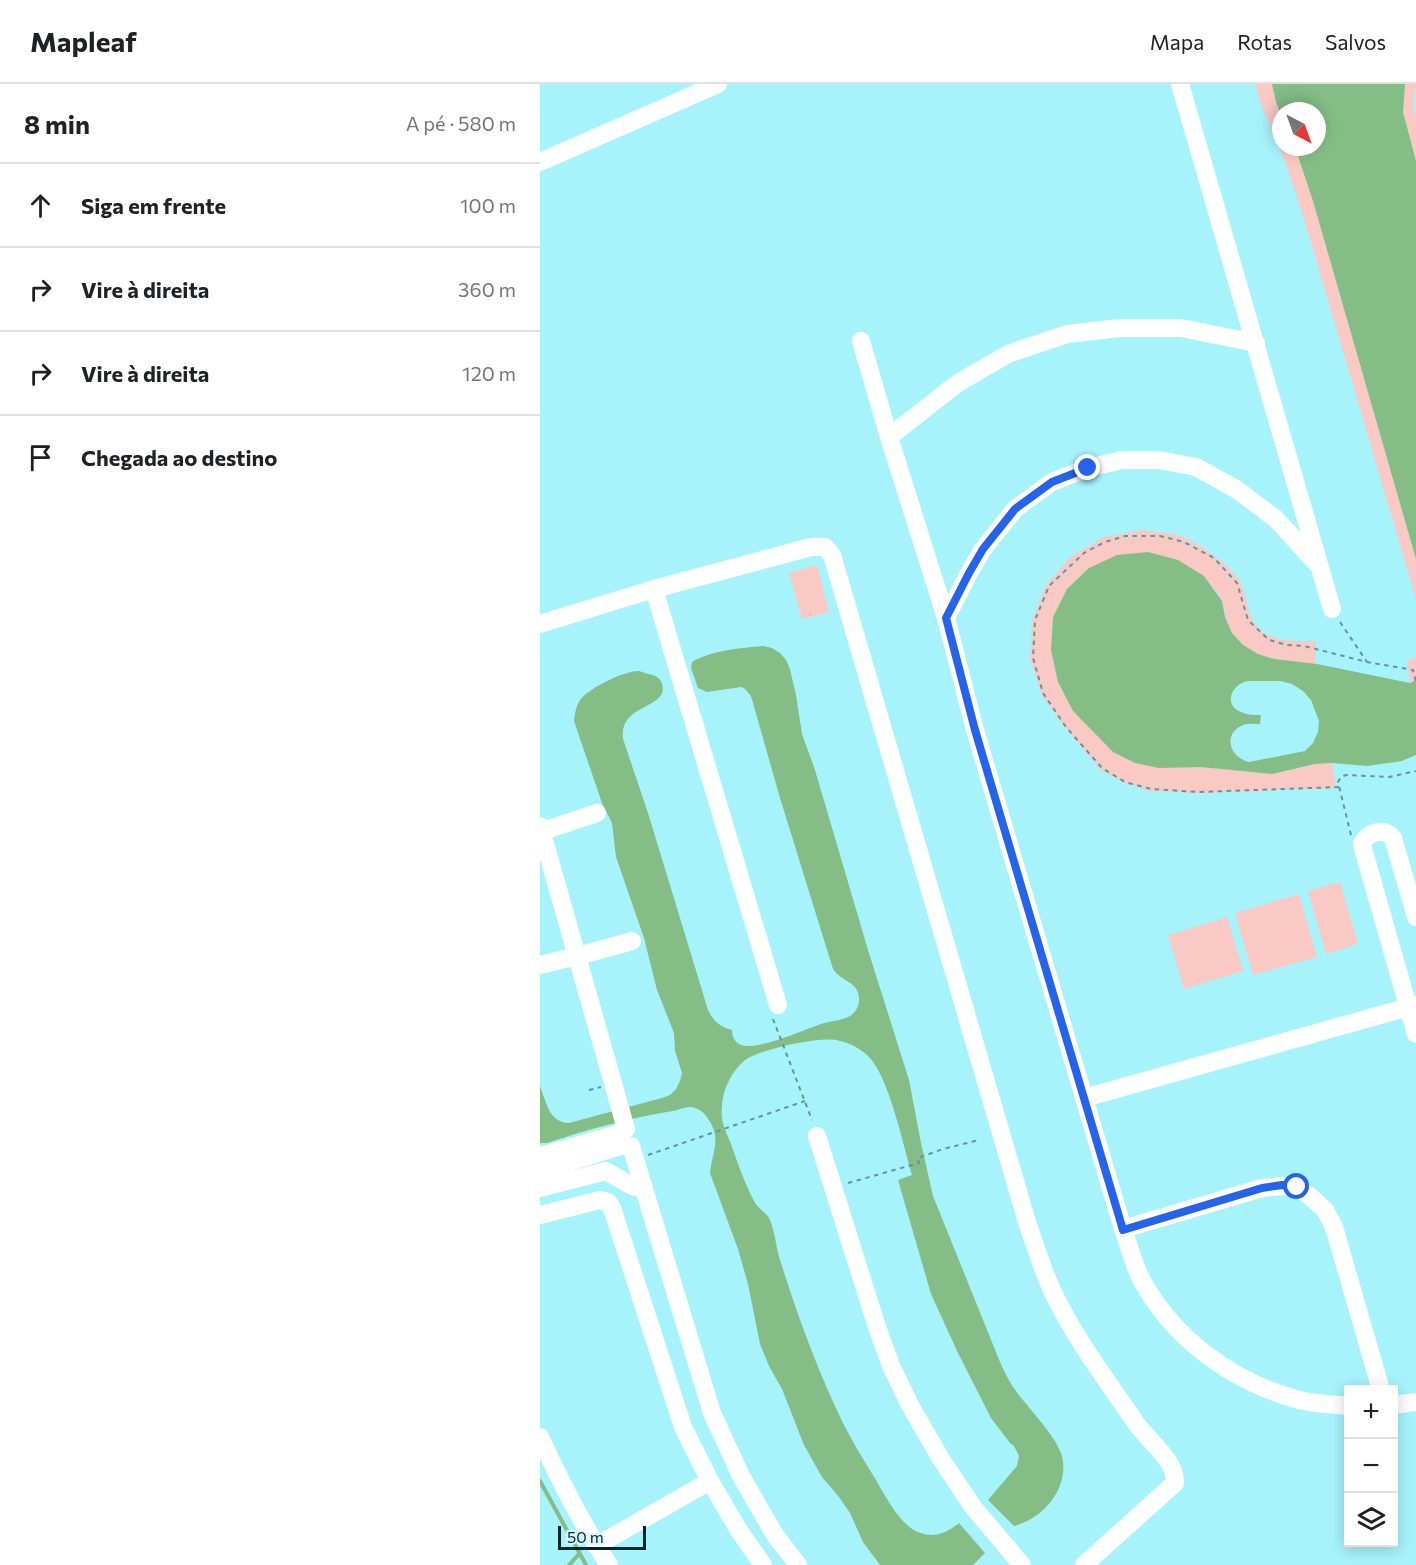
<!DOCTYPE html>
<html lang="pt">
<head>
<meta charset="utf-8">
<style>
  :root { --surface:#fff; --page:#f2f2f2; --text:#202124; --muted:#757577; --line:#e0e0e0 }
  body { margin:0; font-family:Commissioner,sans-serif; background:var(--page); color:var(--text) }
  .controls { position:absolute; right:18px; bottom:18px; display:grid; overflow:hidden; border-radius:0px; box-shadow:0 3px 15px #0003 }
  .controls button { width:54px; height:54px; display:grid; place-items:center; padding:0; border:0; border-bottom:2px solid var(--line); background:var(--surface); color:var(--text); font:30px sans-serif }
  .compass { position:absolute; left:732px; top:18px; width:54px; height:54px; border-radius:50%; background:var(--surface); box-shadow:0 3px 15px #0003; rotate:139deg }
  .scale { position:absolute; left:18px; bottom:15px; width:88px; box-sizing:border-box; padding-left:6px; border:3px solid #042629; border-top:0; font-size:16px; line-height:21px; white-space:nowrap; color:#042629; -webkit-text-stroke:4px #d5f9fd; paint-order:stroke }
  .stop { position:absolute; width:18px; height:18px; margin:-14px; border:4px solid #2563eb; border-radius:50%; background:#fff }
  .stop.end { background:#2563eb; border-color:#fff; box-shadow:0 2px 6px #0008 }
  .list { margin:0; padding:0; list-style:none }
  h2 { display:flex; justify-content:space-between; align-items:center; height:78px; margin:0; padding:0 24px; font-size:26px }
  h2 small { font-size:20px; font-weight:400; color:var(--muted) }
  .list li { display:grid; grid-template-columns:39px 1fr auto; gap:18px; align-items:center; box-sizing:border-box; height:84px; padding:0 24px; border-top:2px solid var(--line) }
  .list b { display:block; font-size:22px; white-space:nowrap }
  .list em { font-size:20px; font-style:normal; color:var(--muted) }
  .icon { flex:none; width:33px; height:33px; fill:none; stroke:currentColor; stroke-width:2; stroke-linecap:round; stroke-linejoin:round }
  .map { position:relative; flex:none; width:876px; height:1481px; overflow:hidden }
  header { display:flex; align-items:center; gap:36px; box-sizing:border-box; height:84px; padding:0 30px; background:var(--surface); border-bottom:2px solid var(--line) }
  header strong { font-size:28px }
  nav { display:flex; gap:33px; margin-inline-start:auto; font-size:21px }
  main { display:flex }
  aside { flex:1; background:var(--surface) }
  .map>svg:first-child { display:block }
  .green { fill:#fac9c4 }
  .water { fill:#84bd85; fill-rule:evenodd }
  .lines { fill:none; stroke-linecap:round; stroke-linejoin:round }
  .stream { stroke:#84bd85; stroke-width:4 }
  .path { stroke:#5e979d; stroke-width:2; stroke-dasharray:4.5 4.5; stroke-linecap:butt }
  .minor { stroke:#fff; stroke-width:18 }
  .route { stroke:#2563eb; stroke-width:8 }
</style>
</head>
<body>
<header>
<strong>Mapleaf</strong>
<nav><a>Mapa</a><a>Rotas</a><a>Salvos</a></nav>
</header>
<main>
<aside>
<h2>8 min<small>A pé · 580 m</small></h2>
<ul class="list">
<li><svg class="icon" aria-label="ahead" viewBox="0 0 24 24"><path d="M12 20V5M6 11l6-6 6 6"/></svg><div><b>Siga em frente</b></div><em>100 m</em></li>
<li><svg class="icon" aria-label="right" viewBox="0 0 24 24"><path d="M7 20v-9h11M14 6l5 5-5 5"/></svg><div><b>Vire à direita</b></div><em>360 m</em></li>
<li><svg class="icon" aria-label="right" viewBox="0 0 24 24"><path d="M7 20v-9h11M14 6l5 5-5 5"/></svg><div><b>Vire à direita</b></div><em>120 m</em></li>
<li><svg class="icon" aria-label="arrive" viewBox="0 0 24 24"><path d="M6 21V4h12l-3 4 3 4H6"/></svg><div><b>Chegada ao destino</b></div></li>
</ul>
</aside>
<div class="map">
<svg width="876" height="1481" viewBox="0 0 876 1481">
  <rect width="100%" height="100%" fill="#a7f3fc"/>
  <!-- green -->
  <g class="green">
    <path d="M716,0H732L736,18L741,31V63H755L773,117L876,475V515L769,152C759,118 748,85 736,53C729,36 717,18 716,0Z"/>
    <path d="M865,0H876L873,14L874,26L876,34V77L863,28Z"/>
    <path d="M602,446C614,448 627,448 638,451C658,457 690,481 700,498C706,509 706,522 711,533C723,559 752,557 776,557V580C746,576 706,577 690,545C685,535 686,528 682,518C680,509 669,500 664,492L549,484L527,505L513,533L511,566L518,598L533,627L619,684L661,683L732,690L775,680L792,679L796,704L660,709L611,707L585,699L561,686L524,642L502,612L490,575L492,537L506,501L531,472L564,453Z"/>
    <path d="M277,481L289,528L262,535L249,489Z"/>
    <path d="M876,573V596L870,599L867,577Z"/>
    <path d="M800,798L818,860L786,870L768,807Z"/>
    <path d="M759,810L777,873L713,891L695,829Z"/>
    <path d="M687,833L703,887L644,905L628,851Z"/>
  </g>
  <!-- water -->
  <g class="water">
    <path d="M732,0H865L863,28L876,77V475L773,117L755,63H777V27H741V31L736,18Z"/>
    <path d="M608,468L638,476L664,492L682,517L685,533L692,549L703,561L718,570L734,575L777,580L870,599L876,596V671L862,677L827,682L792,679L775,680L732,690L661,683L619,684L595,679L573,668L533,627L518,598L511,566L513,533L527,505L549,484L577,471ZM708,597H740L752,600L763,607L771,616L779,637L778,648L773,659L765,667L709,678C691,674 682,652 701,642C707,639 713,640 720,640L721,631C714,631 707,631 701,628C683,621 691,600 708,597Z"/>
    <path d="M223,562L232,564L240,569L246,576L250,585L256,611L262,650L275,686L328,866L369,996L381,1059L393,1112L460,1278C464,1287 468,1295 473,1303C486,1322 516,1351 522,1372C528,1397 513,1422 491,1435C486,1438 480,1440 474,1442L448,1416L477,1382L479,1372L474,1362L470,1359L451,1334L418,1269L391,1210L358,1096L372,1091C363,1061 349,992 328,972C320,964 308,958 296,956C278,953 219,965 204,977C192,987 183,1005 182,1021C182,1025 181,1030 182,1034C183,1043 188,1052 191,1060C198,1080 205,1100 215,1119C219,1125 227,1129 230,1136C235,1148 236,1163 240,1176C257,1230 277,1285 302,1337C312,1357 324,1377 336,1396C345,1412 361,1442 378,1448C393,1455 407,1449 419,1439L445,1469L433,1481H340L323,1458L310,1429L299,1413L282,1393L264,1361L242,1305L229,1282L220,1260L208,1200L198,1165L170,1089C172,1067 183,1053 166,1032C163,1027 157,1024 151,1023C144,1023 139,1026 133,1027C90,1034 49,1045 7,1059H0V1002C6,1017 9,1039 29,1039L122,1014L130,1011L136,1005L140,997L142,989L135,967L134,949L117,906L104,854L76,773L72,739L62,719L34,637C35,629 36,621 41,615C49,604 86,586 99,587C102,588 105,589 108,590C114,591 120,593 122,600C130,625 78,619 83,655L108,729L168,926C173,937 180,943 192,946C192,952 194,958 201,961C216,967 264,946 281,940C289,937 300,937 308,933C315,930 319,923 319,915C319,897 301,898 293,885L240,714L211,612L205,605L201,603L167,608L158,604L151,584L152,578C172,566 201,564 223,562Z"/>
  </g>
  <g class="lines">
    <!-- stream -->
    <g class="stream">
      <path d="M0,1397L46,1481"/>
      <path d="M29,1481L39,1470"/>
    </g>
    <!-- path -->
    <g class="path">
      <path d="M800,538L827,578"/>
      <path d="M799,703L659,708L611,705L585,698L562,684L526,643L503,609L493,574L495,536L509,502L544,469L565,458L585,452H620L644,458L674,474L697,499L708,536L729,556L747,561L764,562L827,578L873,586L876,598"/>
      <path d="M811,751L798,698L801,693L806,691L849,693L876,687"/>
      <path d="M233,935L272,1036"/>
      <path d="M49,1006L61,1003"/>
      <path d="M108,1071L265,1017"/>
      <path d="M308,1099L379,1079L378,1074L403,1065L439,1056"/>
    </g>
    <!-- minor -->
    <g class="minor">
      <path d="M640,0L792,525"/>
      <path d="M0,78L178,0"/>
      <path d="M321,257L349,353L406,534L435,646L583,1145C589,1161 593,1178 600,1193C632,1254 692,1298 759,1316C774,1320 792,1320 808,1322"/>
      <path d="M349,353L418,299L468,270L527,250L580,244H641L716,259"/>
      <path d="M114,505L238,921"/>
      <path d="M406,534L429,489L443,465L475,425L512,398L548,384L582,376H619L656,383L696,405L736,435L777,480"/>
      <path d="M0,540L114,505L271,463H285L292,471L487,1138C497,1167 506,1197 521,1224C542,1264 570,1301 596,1339C608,1357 636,1376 635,1399L544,1481"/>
      <path d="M0,742L86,1045"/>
      <path d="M0,748L57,729"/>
      <path d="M876,833L853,754C844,743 829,748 822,759L824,768L876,950"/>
      <path d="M0,881L49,869L92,857"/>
      <path d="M544,1014L876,921"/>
      <path d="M277,1052L337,1243L352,1284L371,1323L401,1375L433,1423L482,1481"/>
      <path d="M91,1062L172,1329L201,1392L235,1451L258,1481"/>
      <path d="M0,1072L81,1049"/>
      <path d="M0,1087L84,1061"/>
      <path d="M0,1104L66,1087L92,1102L104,1104"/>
      <path d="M0,1131L60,1116L68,1118L72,1124L143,1343L170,1397L198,1445L223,1481"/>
      <path d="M583,1145L722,1104L742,1102L757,1103L771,1113L785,1126L794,1143L841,1306"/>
      <path d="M854,1321L876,1318"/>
      <path d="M0,1353C20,1397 42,1440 69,1481"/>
      <path d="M56,1462L170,1397"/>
    </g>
  </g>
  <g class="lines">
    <!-- route -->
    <path class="route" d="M548,384L512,398L475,425L443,465L429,489L406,534L435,646L583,1146L722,1104L742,1101L757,1103"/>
  </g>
</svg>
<div class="controls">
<button>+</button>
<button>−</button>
<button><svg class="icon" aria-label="layers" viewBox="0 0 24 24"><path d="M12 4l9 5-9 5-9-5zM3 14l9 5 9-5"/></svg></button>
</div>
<svg class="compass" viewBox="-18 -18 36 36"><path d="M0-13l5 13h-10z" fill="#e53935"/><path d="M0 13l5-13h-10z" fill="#757577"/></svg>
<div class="scale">50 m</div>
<div class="stop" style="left:757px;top:1103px"></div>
<div class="stop end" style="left:548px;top:384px"></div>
</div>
</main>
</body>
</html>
